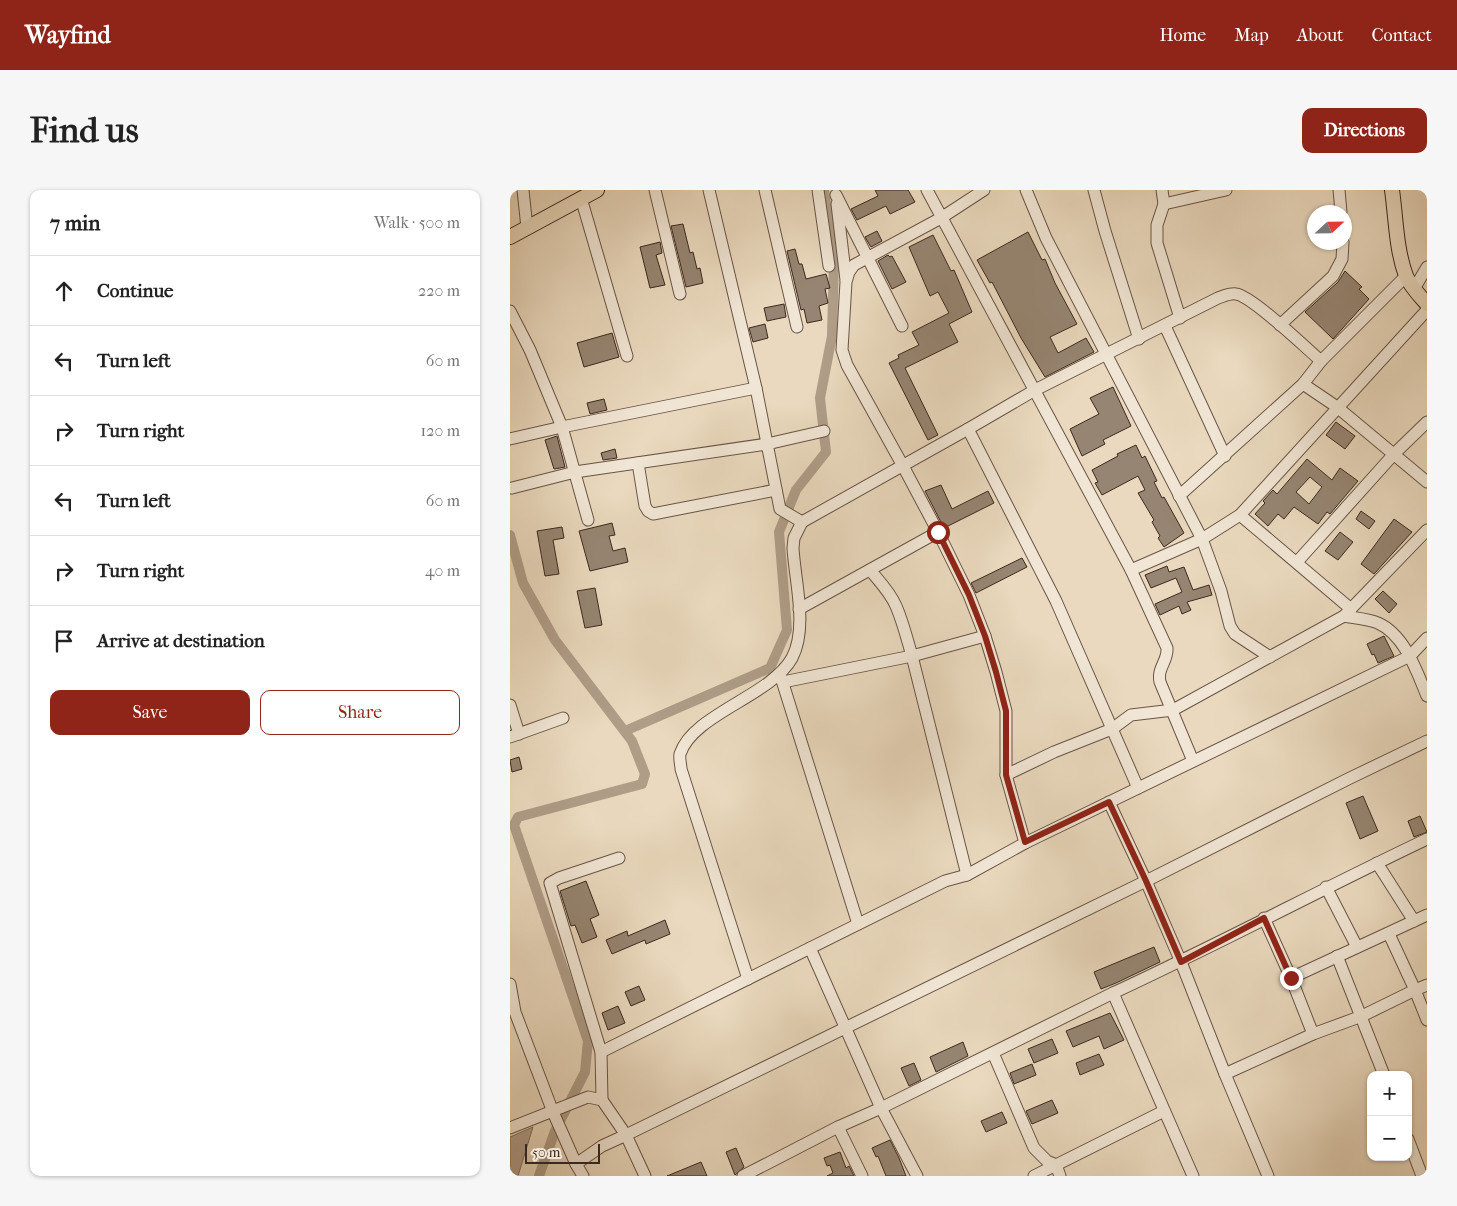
<!DOCTYPE html>
<html lang="en">
<head>
<meta charset="utf-8">
<style>
  :root { --surface:#fff; --page:#f6f6f6; --text:#222; --muted:#767676; --line:#e0e0e0; --accent:#8f2418 }
  body { margin:0; font-family:"IM FELL French Canon",serif; background:var(--page); color:var(--text) }
  .controls { position:absolute; right:15px; bottom:15px; display:grid; overflow:hidden; border-radius:10px; box-shadow:0 1px 4px #0004 }
  .controls button { width:45px; height:45px; display:grid; place-items:center; padding:0; border:0; border-bottom:1px solid var(--line); background:var(--surface); color:var(--text); font:25px sans-serif }
  .compass { position:absolute; left:797px; top:15px; width:45px; height:45px; border-radius:50%; background:var(--surface); box-shadow:0 1px 4px #0004; rotate:68deg }
  .scale { position:absolute; left:15px; bottom:12px; width:75px; box-sizing:border-box; padding-left:5px; border:2px solid #3c291f; border-top:0; font-size:14px; line-height:18px; white-space:nowrap; color:#3c291f; -webkit-text-stroke:4px #f1e6d5; paint-order:stroke }
  .stop { position:absolute; width:15px; height:15px; margin:-11px; border:4px solid #8f2418; border-radius:50%; background:#fff }
  .stop.end { background:#8f2418; border-color:#fff; box-shadow:0 1px 5px #0008 }
  .list { margin:0; padding:0; list-style:none }
  h2 { display:flex; justify-content:space-between; align-items:center; height:65px; margin:0; padding:0 20px; font-size:21px }
  h2 small { font-size:16px; font-weight:400; color:var(--muted) }
  .list li { display:grid; grid-template-columns:32px 1fr auto; gap:15px; align-items:center; box-sizing:border-box; height:70px; padding:0 20px; border-top:1px solid var(--line) }
  .list b { display:block; font-size:19px; white-space:nowrap }
  .list em { font-size:16px; font-style:normal; color:var(--muted) }
  .actions { display:flex; gap:10px; padding:15px 20px }
  .actions a { flex:1; padding:11px 0; border:1px solid var(--accent); border-radius:10px; text-align:center; font-size:18px; color:var(--accent) }
  .actions .main { background:var(--accent); color:#fff }
  .icon { flex:none; width:28px; height:28px; fill:none; stroke:currentColor; stroke-width:2; stroke-linecap:round; stroke-linejoin:round }
  .map { position:relative; flex:none; width:917px; height:986px; overflow:hidden; border-radius:10px }
  header { display:flex; align-items:center; gap:30px; box-sizing:border-box; height:70px; padding:0 25px; background:var(--accent); color:#fff }
  header strong { font-size:24px }
  nav { display:flex; gap:28px; margin-inline-start:auto; font-size:18px }
  .intro { display:flex; align-items:center; justify-content:space-between; box-sizing:border-box; height:120px; padding:0 30px }
  h1 { margin:0; font-size:35px }
  .button { padding:12px 22px; border-radius:10px; background:var(--accent); color:#fff; font-size:18px; font-weight:700 }
  main { display:flex; gap:30px; padding:0 30px }
  aside { flex:1; background:var(--surface); border-radius:10px; box-shadow:0 1px 4px #0004 }
  .map>svg:first-child { display:block }
  .water { fill:#af9d88; stroke:#816f5e }
  .lines { fill:none; stroke-linecap:round; stroke-linejoin:round }
  .canal { stroke:#af9d88; stroke-width:10 }
  .building { fill:#968572; stroke:#3c291f; fill-rule:evenodd }
  .minor-casing { stroke:#685547; stroke-width:13 }
  .major-casing { stroke:#3c291f; stroke-width:16 }
  .minor { stroke:#f1e6d5; stroke-width:11 }
  .major { stroke:#ead9be; stroke-width:14 }
  .route { stroke:#8f2418; stroke-width:6 }
</style>
</head>
<body>
<header>
<strong>Wayfind</strong>
<nav><a>Home</a><a>Map</a><a>About</a><a>Contact</a></nav>
</header>
<div class="intro"><h1>Find us</h1><a class="button">Directions</a></div>
<main>
<aside>
<h2>7 min<small>Walk · 500 m</small></h2>
<ul class="list">
<li><svg class="icon" aria-label="ahead" viewBox="0 0 24 24"><path d="M12 20V5M6 11l6-6 6 6"/></svg><div><b>Continue</b></div><em>220 m</em></li>
<li><svg class="icon" aria-label="left" viewBox="0 0 24 24"><path d="M17 20v-9H6M10 6l-5 5 5 5"/></svg><div><b>Turn left</b></div><em>60 m</em></li>
<li><svg class="icon" aria-label="right" viewBox="0 0 24 24"><path d="M7 20v-9h11M14 6l5 5-5 5"/></svg><div><b>Turn right</b></div><em>120 m</em></li>
<li><svg class="icon" aria-label="left" viewBox="0 0 24 24"><path d="M17 20v-9H6M10 6l-5 5 5 5"/></svg><div><b>Turn left</b></div><em>60 m</em></li>
<li><svg class="icon" aria-label="right" viewBox="0 0 24 24"><path d="M7 20v-9h11M14 6l5 5-5 5"/></svg><div><b>Turn right</b></div><em>40 m</em></li>
<li><svg class="icon" aria-label="arrive" viewBox="0 0 24 24"><path d="M6 21V4h12l-3 4 3 4H6"/></svg><div><b>Arrive at destination</b></div></li>
</ul>
<div class="actions"><a class="main">Save</a><a>Share</a></div>
</aside>
<div class="map">
<svg width="917" height="986" viewBox="0 0 917 986">
  <rect width="100%" height="100%" fill="#ead9be"/>
  <filter id="stains"><feTurbulence type="fractalNoise" baseFrequency=".004" numOctaves="4"/><feColorMatrix values="0 0 0 0 .2 0 0 0 0 .09 0 0 0 0 .02 0 0 0 .5 -.17"/></filter>
  <radialGradient id="worn" r=".72"><stop offset=".6" stop-color="#630" stop-opacity="0"/><stop offset="1" stop-color="#630" stop-opacity=".3"/></radialGradient>
  <!-- water -->
  <path class="water" d="M23,937L8,986H0V947Z"/>
  <g class="lines">
    <!-- canal -->
    <g class="canal">
      <path d="M0,345L13,393L45,450L122,551L135,584L132,594L8,627L4,635L78,851L75,882L45,941L29,986"/>
      <path d="M115,541L260,478L277,440L269,342L286,300L316,262L310,208L322,146L324,69L314,0"/>
    </g>
  </g>
  <!-- building -->
  <g class="building">
    <path d="M365,0H398L405,12L380,24L376,16L347,30L341,19L368,6Z"/>
    <path d="M173,34L180,63L183,62L187,79L190,78L193,93L176,97L161,36Z"/>
    <path d="M367,41L372,51L361,57L355,47Z"/>
    <path d="M518,42L532,70L535,69L545,93L567,134L540,147L548,163L576,148L584,162L535,187L511,148L482,92L480,93L467,70Z"/>
    <path d="M423,45L441,81L444,80L462,122L439,134L448,152L395,178L428,245L418,250L379,173L389,168L388,165L409,155L402,142L439,123L428,102L420,106L399,57Z"/>
    <path d="M150,52L152,63L146,65L155,95L140,98L130,57Z"/>
    <path d="M285,59L289,74H292L296,89L316,84L320,98L315,99L318,113L309,116L312,130L297,133L294,119L291,120L277,61Z"/>
    <path d="M378,65L380,67L382,66L396,92L382,99L368,71Z"/>
    <path d="M835,81L852,97L849,99L859,109L823,149L795,122L828,92Z"/>
    <path d="M274,114L276,127L257,131L254,118Z"/>
    <path d="M255,134L258,148L243,152L239,138Z"/>
    <path d="M102,143L109,167L74,177L67,153Z"/>
    <path d="M603,197L621,236L593,250L595,254L572,266L560,239L589,224L580,208Z"/>
    <path d="M94,209L97,220L80,224L77,213Z"/>
    <path d="M826,232L845,246L835,259L816,245Z"/>
    <path d="M47,246L55,277L44,279L35,250Z"/>
    <path d="M626,255L632,268L635,266L647,291L644,292L652,308L654,307L674,343L654,357L648,348L650,346L642,332L644,330L628,303L635,300L628,286L592,305L585,293L588,292L582,280L608,266L607,264Z"/>
    <path d="M105,259L107,268L93,270L91,263Z"/>
    <path d="M797,269L822,290L830,278L848,291L820,324L817,322L808,334L784,317L774,329L768,324L758,336L745,324L755,313L753,311L763,300L767,304ZM800,287L812,297L799,314L786,302Z"/>
    <path d="M431,295L442,319L478,301L484,313L434,338L415,301Z"/>
    <path d="M851,321L865,331L859,339L846,329Z"/>
    <path d="M884,329L902,342L864,384L851,374Z"/>
    <path d="M102,333L105,345L99,346L103,361L115,358L118,372L80,381L69,341Z"/>
    <path d="M52,337L54,348L43,350L49,384L35,386L27,341Z"/>
    <path d="M830,342L843,352L828,370L815,361Z"/>
    <path d="M512,368L517,377L466,403L461,393Z"/>
    <path d="M657,376L659,382L674,377L683,400L699,395L702,405L677,412L681,420L672,424L669,416L650,425L645,414L672,402L666,388L641,398L635,385Z"/>
    <path d="M85,398L92,435L75,438L67,401Z"/>
    <path d="M873,401L887,414L879,423L865,409Z"/>
    <path d="M874,446L884,466L868,473L864,464L862,465L857,454Z"/>
    <path d="M9,567L12,579L2,582L0,570Z"/>
    <path d="M853,606L868,641L850,649L836,613Z"/>
    <path d="M910,626L917,642L904,647L898,631Z"/>
    <path d="M76,691L89,725L80,729L87,747L72,753L65,735L61,736L50,701Z"/>
    <path d="M155,730L160,744L136,754L135,750L102,764L96,750L117,741L118,746Z"/>
    <path d="M644,757L650,772L606,793L591,799L584,782Z"/>
    <path d="M129,796L135,810L121,816L115,802Z"/>
    <path d="M108,816L115,833L98,840L92,823Z"/>
    <path d="M600,823L614,850L594,859L589,846L563,857L556,841Z"/>
    <path d="M542,849L548,863L524,873L518,859Z"/>
    <path d="M453,852L458,866L426,882L420,867Z"/>
    <path d="M589,864L594,875L570,885L566,873Z"/>
    <path d="M404,873L411,890L399,896L391,878Z"/>
    <path d="M522,874L526,885L504,894L500,883Z"/>
    <path d="M542,910L548,923L522,934L516,921Z"/>
    <path d="M492,922L497,933L476,942L471,931Z"/>
    <path d="M380,950L389,968L396,986H376L368,966L366,967L362,958Z"/>
    <path d="M226,958L234,977L225,985L216,962Z"/>
    <path d="M330,962L336,978L339,976L344,986H317L323,983L320,975L317,976L314,968Z"/>
    <path d="M191,972L197,986H157Z"/>
  </g>
  <g class="lines">
    <!-- minor casing -->
    <g class="minor-casing">
      <g id="minor">
        <path d="M13,0L17,38"/>
        <path d="M145,0L170,104"/>
        <path d="M199,0L246,198"/>
        <path d="M255,0L287,137"/>
        <path d="M308,0L319,76"/>
        <path d="M417,0L621,380L657,458C658,472 647,477 650,492L683,571"/>
        <path d="M474,0L431,28L344,75L339,82L336,92L332,160L337,175L393,276L428,342L459,405L475,446L486,482L496,521V585L515,653"/>
        <path d="M516,0L536,48L692,349L711,401L720,436L725,444L760,467"/>
        <path d="M584,0L595,41L629,149"/>
        <path d="M652,0L654,14L647,35V53L670,128"/>
        <path d="M829,0L831,22"/>
        <path d="M326,5L392,136"/>
        <path d="M71,8L117,166"/>
        <path d="M327,14L336,90"/>
        <path d="M654,14L716,0"/>
        <path d="M904,99L917,77"/>
        <path d="M0,121L20,160L52,237L246,198L270,319L292,332L458,239L525,200L708,108C714,106 720,103 726,104C742,106 796,158 811,171L896,86"/>
        <path d="M770,135L823,86L832,69L833,52"/>
        <path d="M655,136L715,266"/>
        <path d="M793,194L827,217L917,292"/>
        <path d="M458,239L546,411L628,598"/>
        <path d="M0,249L52,237L78,330"/>
        <path d="M128,273L135,316L138,321L143,324L266,300"/>
        <path d="M2,298L65,282L257,254L314,241"/>
        <path d="M669,306L793,194L811,171"/>
        <path d="M730,325L841,419"/>
        <path d="M787,372L884,264L917,232"/>
        <path d="M360,380C369,391 380,402 386,416C393,432 397,449 402,466L457,685"/>
        <path d="M621,380L692,349L730,325L917,120"/>
        <path d="M289,419L428,342"/>
        <path d="M834,426C845,428 858,429 868,433C895,445 907,482 917,506"/>
        <path d="M270,484L348,734"/>
        <path d="M273,492L402,466L475,446"/>
        <path d="M0,515L9,544"/>
        <path d="M0,547L53,528"/>
        <path d="M496,585L544,562L602,539L621,525L663,520L834,426L917,340"/>
        <path d="M599,612L636,691L671,772L715,884L758,986"/>
        <path d="M867,673L904,731"/>
        <path d="M816,697L847,757"/>
        <path d="M754,728L781,788L803,844"/>
        <path d="M300,758L371,918L407,986"/>
        <path d="M827,766L874,885"/>
        <path d="M781,788L917,725"/>
        <path d="M238,789L171,579C171,575 169,569 170,564C183,524 261,506 282,468C298,438 285,392 283,358L284,348L292,332"/>
        <path d="M0,794L5,822L43,922"/>
        <path d="M917,795L905,800L917,830"/>
        <path d="M91,862L40,693L49,688L109,668"/>
        <path d="M483,863L524,958L537,971L546,975L550,986"/>
        <path d="M715,884L803,844L852,826L905,800L879,744"/>
        <path d="M92,910L91,862L435,691L457,685L515,653L900,466L917,448"/>
        <path d="M43,922L66,974L92,956L116,945L135,986"/>
        <path d="M328,937L352,986"/>
        <path d="M0,938L78,907L92,910L116,945L636,691L838,589L917,551"/>
        <path d="M898,949L912,986"/>
        <path d="M66,974L73,986"/>
        <path d="M233,986L328,937L371,918L603,803"/>
        <path d="M524,986L654,921"/>
        <path d="M683,986L603,803C709,754 812,699 917,649"/>
      </g>
    </g>
    <!-- major casing -->
    <g class="major-casing">
      <g id="major">
        <path d="M882,0C886,28 886,59 896,86C901,97 909,105 917,114"/>
        <path d="M0,47L87,0"/>
      </g>
    </g>
    <!-- minor -->
    <use href="#minor" class="minor"/>
    <!-- major -->
    <use href="#major" class="major"/>
  </g>
  <g class="lines">
    <!-- route -->
    <path class="route" d="M428,342L459,405L475,446L486,482L496,521V585L515,652L599,612L636,691L671,772L754,728L781,788"/>
  </g>
  <rect width="100%" height="100%" filter="url(#stains)"/>
  <rect width="100%" height="100%" fill="url(#worn)"/>
</svg>
<div class="controls">
<button>+</button>
<button>−</button>
</div>
<svg class="compass" viewBox="-18 -18 36 36"><path d="M0-13l5 13h-10z" fill="#e53935"/><path d="M0 13l5-13h-10z" fill="#767676"/></svg>
<div class="scale">50 m</div>
<div class="stop" style="left:428px;top:342px"></div>
<div class="stop end" style="left:781px;top:788px"></div>
</div>
</main>
</body>
</html>
